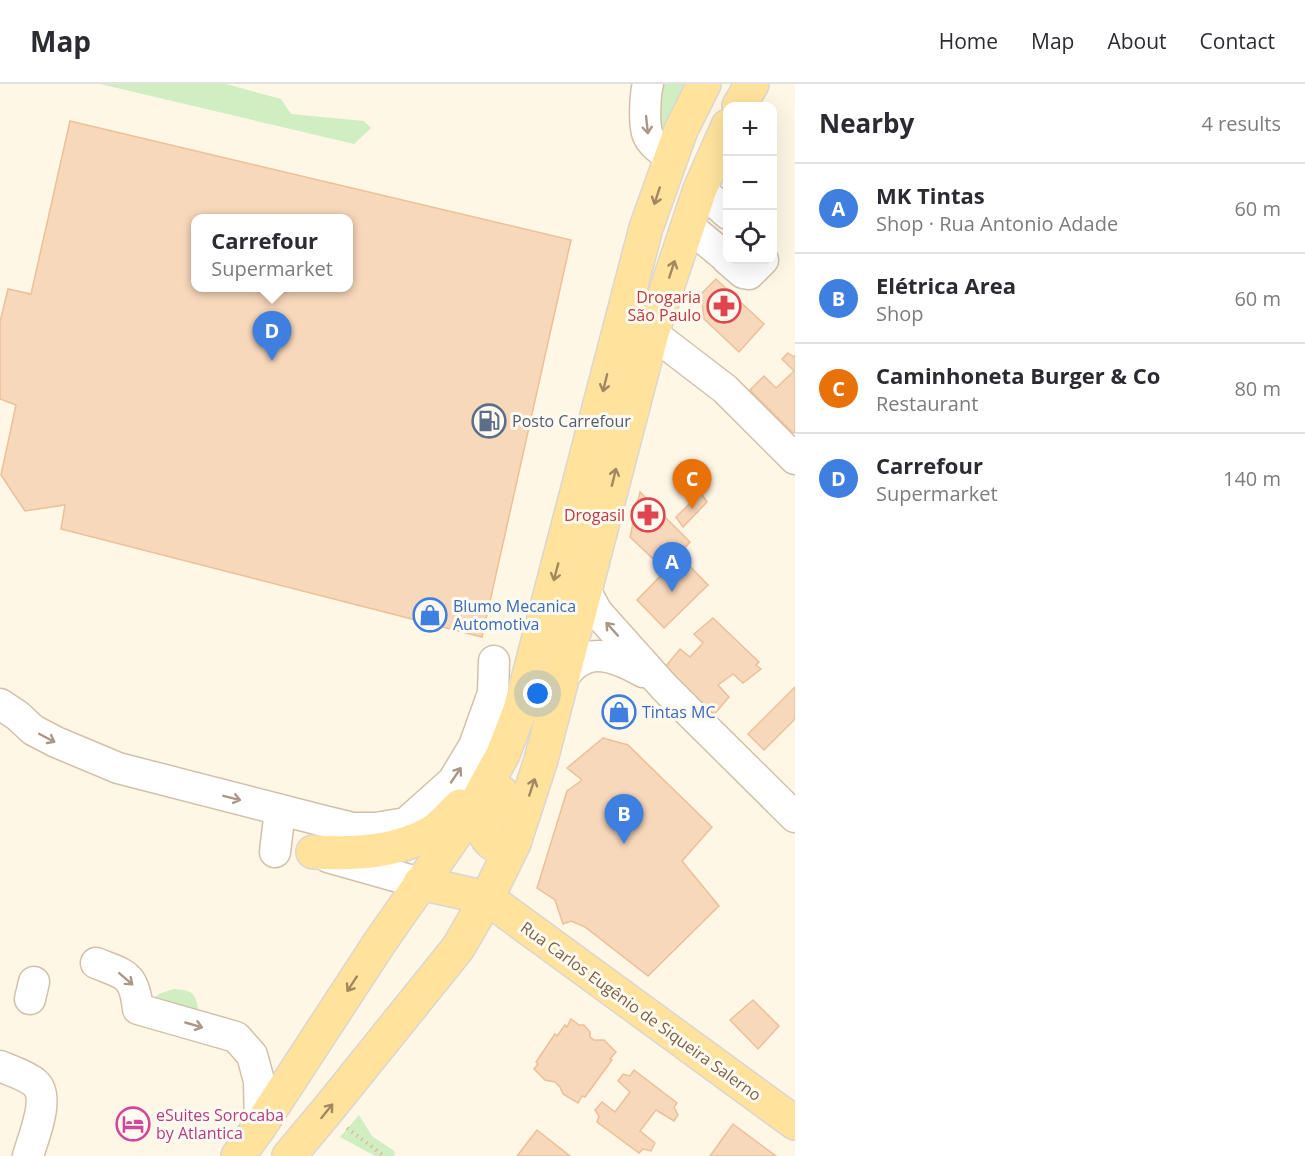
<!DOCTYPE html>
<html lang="en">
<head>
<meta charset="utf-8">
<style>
  :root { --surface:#fff; --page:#f2f2f3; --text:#2b2b33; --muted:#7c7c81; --line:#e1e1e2; --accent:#1a73e8 }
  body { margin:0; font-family:"Open Sans",sans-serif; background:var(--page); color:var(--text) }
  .controls { position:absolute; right:18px; top:18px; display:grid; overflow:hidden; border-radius:12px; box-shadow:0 6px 24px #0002 }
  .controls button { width:54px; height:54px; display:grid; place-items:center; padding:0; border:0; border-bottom:2px solid var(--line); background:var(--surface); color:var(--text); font:30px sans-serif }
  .you { position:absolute; left:538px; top:610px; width:21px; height:21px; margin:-15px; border:4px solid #fff; border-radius:50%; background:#1a73e8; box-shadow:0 0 0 9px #1a73e833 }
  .badge { display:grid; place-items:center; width:39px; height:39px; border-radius:50%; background:var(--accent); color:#fff; font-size:20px; font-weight:700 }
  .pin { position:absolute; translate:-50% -50px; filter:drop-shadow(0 2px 3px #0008) }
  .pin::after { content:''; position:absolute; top:32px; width:21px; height:18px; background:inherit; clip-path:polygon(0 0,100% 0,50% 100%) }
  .popup { position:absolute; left:191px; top:130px; width:162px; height:78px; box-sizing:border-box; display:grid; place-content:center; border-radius:12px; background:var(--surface); filter:drop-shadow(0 2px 4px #0005); font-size:20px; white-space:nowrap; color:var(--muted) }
  .popup b { font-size:22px; color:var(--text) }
  .popup::after { content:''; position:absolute; left:50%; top:100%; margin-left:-12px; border:12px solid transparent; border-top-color:var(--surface) }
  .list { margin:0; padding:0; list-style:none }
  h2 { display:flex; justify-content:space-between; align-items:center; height:78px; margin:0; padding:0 24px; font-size:26px }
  h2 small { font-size:20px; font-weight:400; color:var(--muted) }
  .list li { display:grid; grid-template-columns:39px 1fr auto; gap:18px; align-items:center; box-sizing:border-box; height:90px; padding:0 24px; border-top:2px solid var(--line) }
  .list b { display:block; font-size:22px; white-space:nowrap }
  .list p { margin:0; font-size:20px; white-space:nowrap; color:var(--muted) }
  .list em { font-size:20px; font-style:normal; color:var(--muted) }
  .icon { flex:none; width:33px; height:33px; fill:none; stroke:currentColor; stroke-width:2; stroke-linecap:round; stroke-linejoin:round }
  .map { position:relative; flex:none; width:795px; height:1072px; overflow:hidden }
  header { display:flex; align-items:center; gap:36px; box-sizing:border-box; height:84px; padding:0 30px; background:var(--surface); border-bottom:2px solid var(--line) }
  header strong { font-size:28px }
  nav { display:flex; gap:33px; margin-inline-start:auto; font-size:21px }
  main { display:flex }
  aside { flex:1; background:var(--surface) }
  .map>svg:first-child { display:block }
  .green { fill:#d0eec2 }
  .building { fill:#f7d8bb; stroke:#ecc099; stroke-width:1.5; fill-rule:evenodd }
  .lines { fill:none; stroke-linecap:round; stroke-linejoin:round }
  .minor-casing { stroke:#d3c0aa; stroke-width:33 }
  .major-casing { stroke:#ddd5cf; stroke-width:36 }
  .path { stroke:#ddbc9d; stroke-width:4; stroke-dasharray:1.5 4.5; stroke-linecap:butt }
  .minor { stroke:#fff; stroke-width:30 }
  .major { stroke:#ffe39d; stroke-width:33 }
  .oneway { stroke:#aa9787 }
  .oneway2 { stroke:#a38761 }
  .labels { text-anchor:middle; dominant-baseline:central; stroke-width:6; stroke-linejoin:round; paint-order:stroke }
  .health-label { font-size:16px; fill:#be3a42; stroke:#fffaef; text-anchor:end }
  .service-label { font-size:16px; fill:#4e5e75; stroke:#fffaef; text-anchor:start }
  .shop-label { font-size:16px; fill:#366cbe; stroke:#fffaef; text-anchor:start }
  .street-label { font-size:16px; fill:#7c5f47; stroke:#fffaef }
  .hotel-label { font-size:16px; fill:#b23c85; stroke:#fffaef; text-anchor:start }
</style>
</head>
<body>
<header>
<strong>Map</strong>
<nav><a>Home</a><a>Map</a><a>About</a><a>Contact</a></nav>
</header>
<main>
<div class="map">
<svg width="795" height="1072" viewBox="0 0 795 1072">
  <rect width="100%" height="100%" fill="#fff7e6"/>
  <!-- green -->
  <g class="green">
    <path d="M100,0H226L281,15L291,30L364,37L371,44L354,60Z"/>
    <path d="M664,0H689L660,49L654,26Z"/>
    <path d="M174,905C191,906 196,908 198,926L152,915L161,909Z"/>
    <path d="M359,1031L372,1052L394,1067L395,1072H375L340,1053Z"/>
  </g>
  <!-- building -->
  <g class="building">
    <path d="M70,37L571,156L482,553L61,445L65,421L25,427L1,391L16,321L0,315V238L8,205L31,210ZM196,134H348V204H196Z"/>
    <path d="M716,195L764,240L739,268L704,235L701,210Z"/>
    <path d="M788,269L794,273L795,271V348L793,349L750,306L764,292L776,304L794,287L782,275Z"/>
    <path d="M640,408L690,458L665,486L630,453Z"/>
    <path d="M701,409L707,418L683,443L676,433Z"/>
    <path d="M680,472L708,501L664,544L637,516Z"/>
    <path d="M713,534L759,578L756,581L761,585L743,599L733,590L718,601L729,613L713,632L665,583L680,565L690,573L703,559L694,550Z"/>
    <path d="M795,603V635L764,666L748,650Z"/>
    <path d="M603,654L628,661L712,743L682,777L719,822L648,892L585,843L571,837L563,840L555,816L537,804L567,707L582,696L567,684Z"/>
    <path d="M753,916L779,942L758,965L730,936Z"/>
    <path d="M571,935L579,941H584L590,948V953L594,956H604L616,968L610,975L612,976L585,1013L582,1012L578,1019L563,1010L560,1003L555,998L545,996L534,985L538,980L536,978L555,950L557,952L565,941L567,943Z"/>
    <path d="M634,986L677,1019L674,1023L678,1031L674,1037L656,1026L640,1047L655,1059L651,1067L643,1065L639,1069L597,1038L599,1032L595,1026L602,1018L615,1028L630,1008L618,997L623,990L630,992Z"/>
    <path d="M733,1040L776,1072H710Z"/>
    <path d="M537,1046L570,1072H517Z"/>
  </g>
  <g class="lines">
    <!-- minor casing -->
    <g class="minor-casing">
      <g id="minor">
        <path d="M648,0C645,10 644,38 647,49C650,59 662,68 671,72"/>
        <path d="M700,105L728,130"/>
        <path d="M687,141L728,175"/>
        <path d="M728,176L743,189L749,190L763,176"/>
        <path d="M652,249L725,305L795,375"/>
        <path d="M585,506L597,528L665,604L795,733"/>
        <path d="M560,598C583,560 611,570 643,588"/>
        <path d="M0,620L18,632L33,646L56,658L118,684L324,737L353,744H376L406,739L453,697L474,662L493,609L494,577"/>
        <path d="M275,768L280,726"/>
        <path d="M328,773L420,799"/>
        <path d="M96,879C126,891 134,890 138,925L236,953L252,971L259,997L260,1042"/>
        <path d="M30,915L34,898"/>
        <path d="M0,982C11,987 26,991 35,999C51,1013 33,1054 28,1072"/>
      </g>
    </g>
    <!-- major casing -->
    <g class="major-casing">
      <g id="major">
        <path d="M739,22L752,0"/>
        <path d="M501,708C494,722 474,746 492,759C499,764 506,762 514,759"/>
        <path d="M313,768C354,770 395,769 432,748C442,742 451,730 460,722"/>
        <path d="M420,799L487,814L795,1039"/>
        <path d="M238,1072L260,1042L380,858L473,725L503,670L520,626L646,144L681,46L704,0"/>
        <path d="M289,1072L326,1028L458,864L487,814L514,759L541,676L652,249L700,105L728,42"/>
      </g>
    </g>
    <!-- path -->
    <path class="path" d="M347,1044L384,1072"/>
    <!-- minor -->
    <use href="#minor" class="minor"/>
    <!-- major -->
    <use href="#major" class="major"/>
  </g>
  <!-- one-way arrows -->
  <defs><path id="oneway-shaft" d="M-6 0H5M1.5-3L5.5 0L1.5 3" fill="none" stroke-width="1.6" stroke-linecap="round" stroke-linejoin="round" transform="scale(1.5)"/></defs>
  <g class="oneway">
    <use href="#oneway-shaft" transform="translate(647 41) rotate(84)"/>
    <use href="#oneway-shaft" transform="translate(612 545) rotate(-132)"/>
    <use href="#oneway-shaft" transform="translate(47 654) rotate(28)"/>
    <use href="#oneway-shaft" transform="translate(456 691) rotate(-56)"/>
    <use href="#oneway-shaft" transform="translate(232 714) rotate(14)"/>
    <use href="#oneway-shaft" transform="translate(126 895) rotate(41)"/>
    <use href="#oneway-shaft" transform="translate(194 941) rotate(16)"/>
  </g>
  <g class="oneway2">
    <use href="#oneway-shaft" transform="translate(657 112) rotate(108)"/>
    <use href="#oneway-shaft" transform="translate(672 185) rotate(-72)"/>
    <use href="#oneway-shaft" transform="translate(605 299) rotate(104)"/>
    <use href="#oneway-shaft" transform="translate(614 393) rotate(-76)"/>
    <use href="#oneway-shaft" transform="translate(556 488) rotate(105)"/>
    <use href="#oneway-shaft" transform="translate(532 703) rotate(-72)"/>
    <use href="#oneway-shaft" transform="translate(352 900) rotate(123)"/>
    <use href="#oneway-shaft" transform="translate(327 1027) rotate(-51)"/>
  </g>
  <!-- icons -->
  <defs>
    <g id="pharmacy-ring" transform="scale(1.725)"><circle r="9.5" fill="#fffaef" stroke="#e0444e" stroke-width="1.5"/><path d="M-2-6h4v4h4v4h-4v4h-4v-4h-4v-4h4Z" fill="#e0444e"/></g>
    <g id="fuel-ring" transform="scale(1.725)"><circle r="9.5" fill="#fffaef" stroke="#5c6f8a" stroke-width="1.5"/><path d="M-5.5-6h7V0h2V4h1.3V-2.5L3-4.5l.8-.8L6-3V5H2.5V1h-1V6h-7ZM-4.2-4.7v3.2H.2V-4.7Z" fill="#5c6f8a"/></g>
    <g id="shop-ring" transform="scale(1.725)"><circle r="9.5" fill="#fffaef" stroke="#3f7fe0" stroke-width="1.5"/><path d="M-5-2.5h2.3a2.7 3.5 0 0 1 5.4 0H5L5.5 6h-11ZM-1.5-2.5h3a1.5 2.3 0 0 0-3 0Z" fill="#3f7fe0"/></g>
    <g id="hotel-ring" transform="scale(1.725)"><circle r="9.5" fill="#fffaef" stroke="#d1479c" stroke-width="1.5"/><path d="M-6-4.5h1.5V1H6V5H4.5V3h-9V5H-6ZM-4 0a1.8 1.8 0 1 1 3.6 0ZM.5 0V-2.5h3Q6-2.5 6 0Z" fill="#d1479c"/></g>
  </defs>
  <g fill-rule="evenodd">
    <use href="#pharmacy-ring" x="724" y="222"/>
    <use href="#fuel-ring" x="489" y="337"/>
    <use href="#pharmacy-ring" x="648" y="431"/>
    <use href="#shop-ring" x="430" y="531"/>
    <use href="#shop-ring" x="619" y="628"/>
    <use href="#hotel-ring" x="133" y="1040"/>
  </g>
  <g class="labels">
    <!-- health labels -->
    <g class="health-label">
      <text x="701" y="213">Drogaria<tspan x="701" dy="18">São Paulo</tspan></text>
      <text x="625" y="431">Drogasil</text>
    </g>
    <!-- service labels -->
    <g class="service-label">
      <text x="512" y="337">Posto Carrefour</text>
    </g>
    <!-- shop labels -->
    <g class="shop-label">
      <text x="453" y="522">Blumo Mecanica<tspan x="453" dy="18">Automotiva</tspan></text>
      <text x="642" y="628">Tintas MC</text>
    </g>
    <!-- street labels -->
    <g class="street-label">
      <text transform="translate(641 927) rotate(36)">Rua Carlos Eugênio de Siqueira Salerno</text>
    </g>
    <!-- hotel labels -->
    <g class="hotel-label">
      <text x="156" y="1031">eSuites Sorocaba<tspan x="156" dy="18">by Atlantica</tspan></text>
    </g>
  </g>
</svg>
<div class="controls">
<button>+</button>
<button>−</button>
<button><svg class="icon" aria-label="locate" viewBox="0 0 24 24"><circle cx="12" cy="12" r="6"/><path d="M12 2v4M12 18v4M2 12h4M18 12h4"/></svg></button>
</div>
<div class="you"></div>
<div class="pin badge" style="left:672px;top:508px;background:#3f7fe0">A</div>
<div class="pin badge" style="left:624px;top:760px;background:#3f7fe0">B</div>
<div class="pin badge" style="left:692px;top:425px;background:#e8710a">C</div>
<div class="pin badge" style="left:272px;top:277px;background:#3f7fe0">D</div>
<div class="popup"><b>Carrefour</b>Supermarket</div>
</div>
<aside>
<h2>Nearby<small>4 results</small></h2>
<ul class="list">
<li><span class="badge" style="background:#3f7fe0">A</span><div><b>MK Tintas</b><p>Shop · Rua Antonio Adade</p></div><em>60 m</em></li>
<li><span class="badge" style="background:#3f7fe0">B</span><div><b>Elétrica Area</b><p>Shop</p></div><em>60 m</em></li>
<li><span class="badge" style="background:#e8710a">C</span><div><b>Caminhoneta Burger &amp; Co</b><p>Restaurant</p></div><em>80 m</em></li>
<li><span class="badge" style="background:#3f7fe0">D</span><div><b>Carrefour</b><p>Supermarket</p></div><em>140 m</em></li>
</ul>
</aside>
</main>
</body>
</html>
